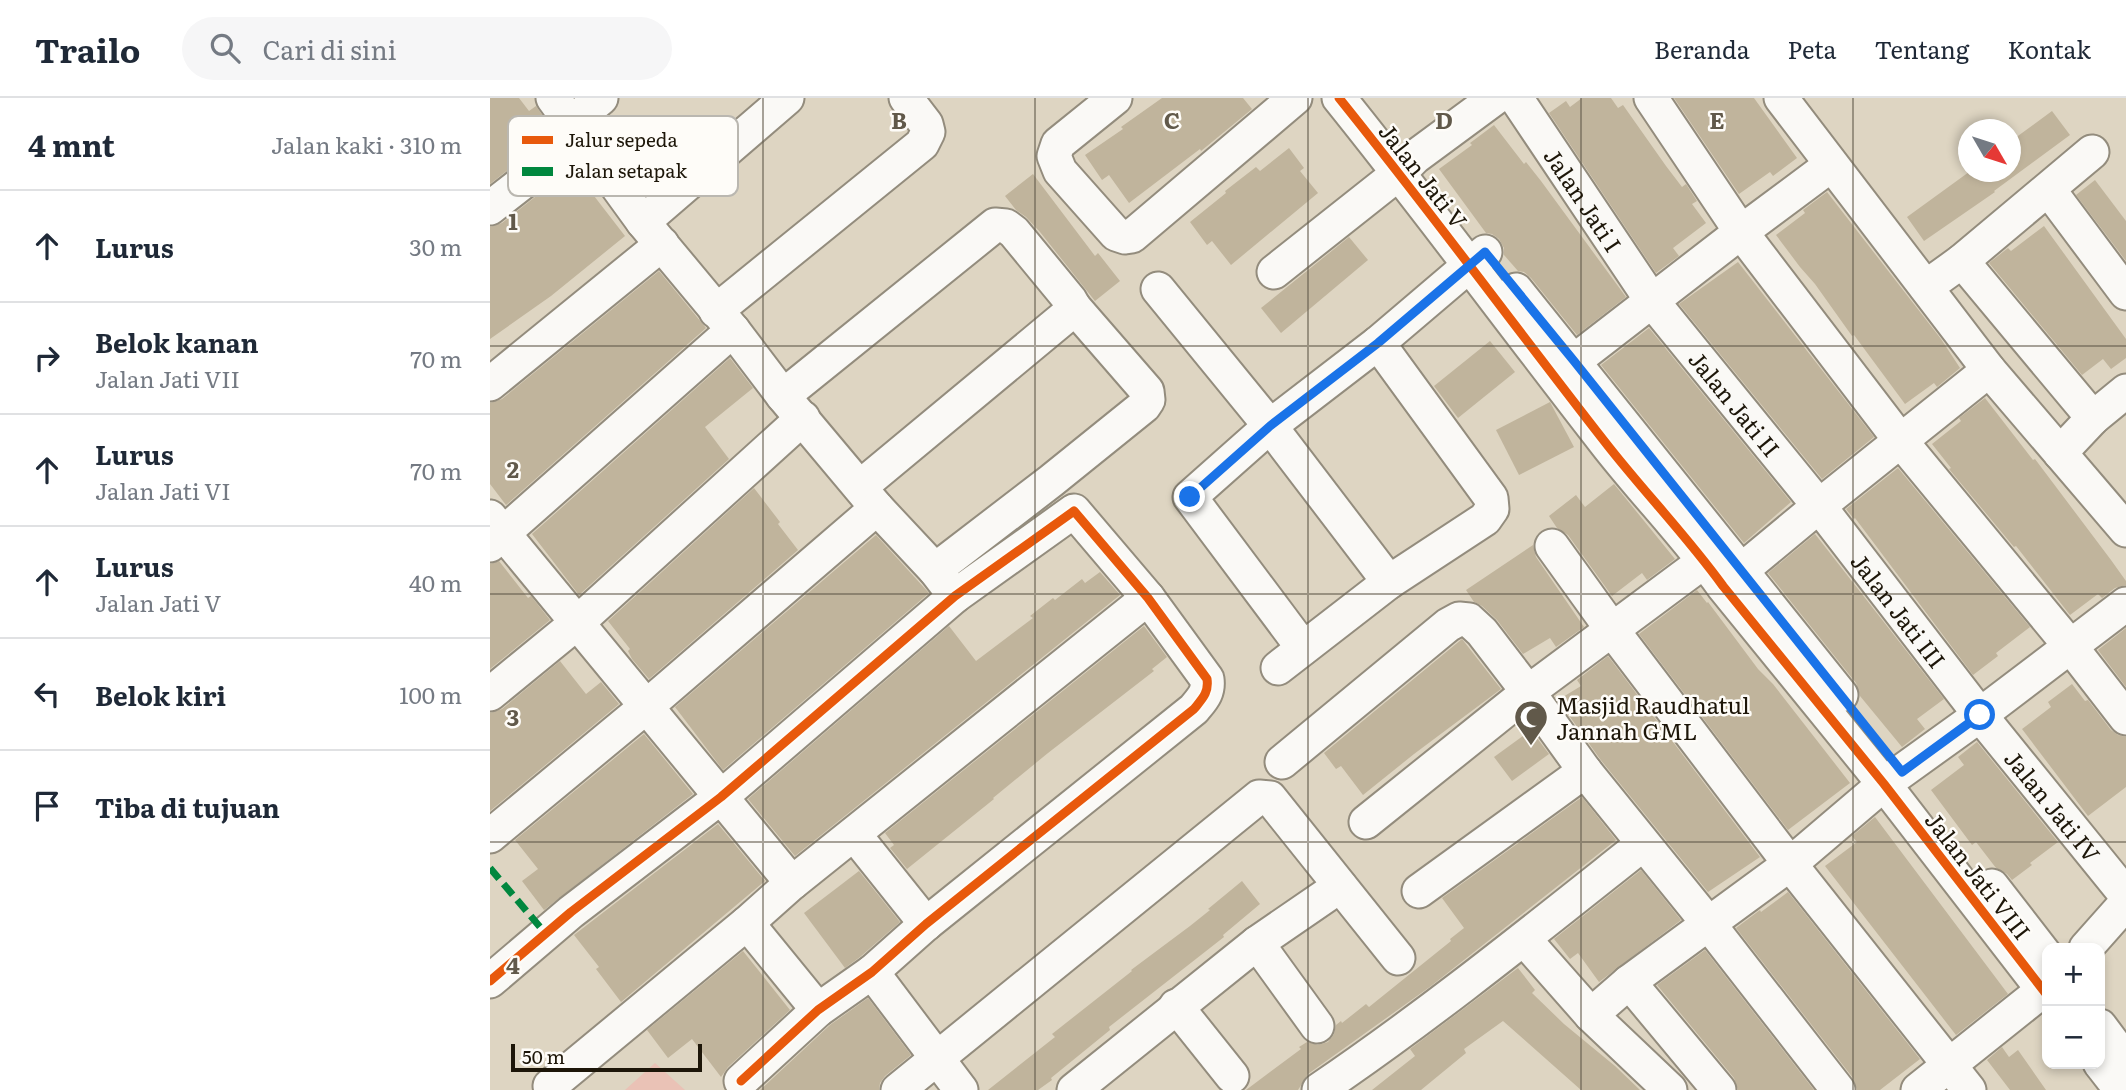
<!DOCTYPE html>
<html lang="id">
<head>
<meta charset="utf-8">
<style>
  :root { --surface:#fff; --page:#f6f6f7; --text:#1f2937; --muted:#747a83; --line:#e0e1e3 }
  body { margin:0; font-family:Literata,serif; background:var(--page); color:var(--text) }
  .controls { position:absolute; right:21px; bottom:21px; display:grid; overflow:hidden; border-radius:14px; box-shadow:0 4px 10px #0003 }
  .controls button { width:63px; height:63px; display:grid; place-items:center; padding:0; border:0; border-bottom:2px solid var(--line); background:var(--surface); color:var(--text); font:35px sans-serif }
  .compass { position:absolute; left:1468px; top:21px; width:63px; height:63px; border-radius:50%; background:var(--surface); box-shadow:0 4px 10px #0003; rotate:129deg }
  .scale { position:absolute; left:21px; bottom:18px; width:191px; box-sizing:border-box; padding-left:7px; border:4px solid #1d1609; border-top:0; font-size:19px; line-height:24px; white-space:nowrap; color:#1d1609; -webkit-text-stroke:5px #fefcf8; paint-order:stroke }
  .stop { position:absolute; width:21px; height:21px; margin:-16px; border:5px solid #1a73e8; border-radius:50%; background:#fff }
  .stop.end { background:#1a73e8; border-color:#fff; box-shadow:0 2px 7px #0008 }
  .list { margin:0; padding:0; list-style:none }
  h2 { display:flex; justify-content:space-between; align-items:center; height:91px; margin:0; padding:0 28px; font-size:30px }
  h2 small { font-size:23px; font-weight:400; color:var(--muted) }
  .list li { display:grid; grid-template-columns:46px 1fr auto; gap:21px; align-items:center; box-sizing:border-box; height:112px; padding:0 28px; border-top:2px solid var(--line) }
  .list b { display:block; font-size:26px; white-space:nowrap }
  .list p { margin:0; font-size:23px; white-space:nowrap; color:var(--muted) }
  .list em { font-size:23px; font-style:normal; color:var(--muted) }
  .icon { flex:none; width:38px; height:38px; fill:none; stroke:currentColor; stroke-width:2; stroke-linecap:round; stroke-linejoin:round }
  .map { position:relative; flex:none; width:1636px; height:992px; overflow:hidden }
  header { display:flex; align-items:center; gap:42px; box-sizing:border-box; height:98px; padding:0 35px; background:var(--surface); border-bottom:2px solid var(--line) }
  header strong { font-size:33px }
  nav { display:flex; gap:38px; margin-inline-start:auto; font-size:24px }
  .search { width:490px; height:63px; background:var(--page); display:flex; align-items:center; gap:18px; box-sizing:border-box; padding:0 24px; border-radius:38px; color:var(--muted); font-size:26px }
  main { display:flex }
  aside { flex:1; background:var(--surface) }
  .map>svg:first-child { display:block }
  .green { fill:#eac2b6 }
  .building { fill:#c0b49c }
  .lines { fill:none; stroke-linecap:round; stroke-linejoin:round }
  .minor-casing { stroke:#938c7d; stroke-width:37 }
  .minor { stroke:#faf9f6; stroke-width:33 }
  .quiet { stroke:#00873e; stroke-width:7; stroke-dasharray:14 7; stroke-linecap:butt }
  .cycleway-casing { stroke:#fefcf8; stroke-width:13 }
  .cycleway { stroke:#e8590c; stroke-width:9 }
  .route { stroke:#1a73e8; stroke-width:9 }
  .grid { fill:none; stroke:#61594a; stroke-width:2; stroke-opacity:0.55 }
  .labels { text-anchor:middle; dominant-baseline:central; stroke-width:5; stroke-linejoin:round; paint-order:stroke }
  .street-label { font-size:23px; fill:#1d1609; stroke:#fefcf8 }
  .poi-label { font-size:23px; fill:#1d1609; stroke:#fefcf8; text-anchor:start }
  .key { fill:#fefcf8; stroke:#bab7b0; stroke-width:2 }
  .key-label { font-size:19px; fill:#1d1609 }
  .grid-label { font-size:23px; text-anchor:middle; font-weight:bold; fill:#61594a; stroke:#fefcf8; stroke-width:5; stroke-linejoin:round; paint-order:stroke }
</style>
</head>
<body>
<header>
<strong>Trailo</strong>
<div class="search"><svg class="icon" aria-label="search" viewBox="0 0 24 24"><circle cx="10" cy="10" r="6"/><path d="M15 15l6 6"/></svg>Cari di sini</div>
<nav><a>Beranda</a><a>Peta</a><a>Tentang</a><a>Kontak</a></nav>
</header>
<main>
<aside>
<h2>4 mnt<small>Jalan kaki · 310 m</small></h2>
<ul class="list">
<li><svg class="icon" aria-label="ahead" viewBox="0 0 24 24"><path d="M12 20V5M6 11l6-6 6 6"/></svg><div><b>Lurus</b></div><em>30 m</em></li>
<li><svg class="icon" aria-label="right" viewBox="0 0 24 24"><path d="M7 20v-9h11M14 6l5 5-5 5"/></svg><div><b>Belok kanan</b><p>Jalan Jati VII</p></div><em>70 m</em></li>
<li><svg class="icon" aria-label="ahead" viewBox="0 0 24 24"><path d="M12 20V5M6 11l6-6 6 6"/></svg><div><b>Lurus</b><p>Jalan Jati VI</p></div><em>70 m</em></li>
<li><svg class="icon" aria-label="ahead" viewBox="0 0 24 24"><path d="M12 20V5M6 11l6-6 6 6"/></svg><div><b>Lurus</b><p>Jalan Jati V</p></div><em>40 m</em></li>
<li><svg class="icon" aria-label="left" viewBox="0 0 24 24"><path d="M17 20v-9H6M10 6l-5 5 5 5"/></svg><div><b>Belok kiri</b></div><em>100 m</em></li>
<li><svg class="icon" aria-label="arrive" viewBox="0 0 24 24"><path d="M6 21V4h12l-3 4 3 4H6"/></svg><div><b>Tiba di tujuan</b></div></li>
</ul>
</aside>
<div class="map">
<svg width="1636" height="992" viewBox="0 0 1636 992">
  <rect width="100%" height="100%" fill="#ded5c2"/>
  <!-- green -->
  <path class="green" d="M165,965L195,992H135Z"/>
  <!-- building -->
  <g class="building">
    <path d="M0,0H29L39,13L46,8L65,35L0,86Z"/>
    <path d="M672,0H753L762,11L711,53L710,51L639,105L619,77L612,82L595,57L633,31L631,29Z"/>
    <path d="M1092,0H1121L1128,10L1133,7L1176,68L1192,89L1196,86L1207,103L1202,106L1216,125L1183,150L1189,158L1166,175L1059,15L1076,3L1080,9Z"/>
    <path d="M1184,0H1264L1307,60L1283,78L1280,74L1249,96Z"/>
    <path d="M1562,13L1580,37L1504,93L1505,94L1434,143L1417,119L1479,74H1521V43Z"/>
    <path d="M1004,27L1034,66L1036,64L1051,83L1136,199L1087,237L1041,180L1034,174L1028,173L1014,157V150L1009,141L1002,136L996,135L949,71L982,47L980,45Z"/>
    <path d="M799,50L814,70L810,73L828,95L741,167L722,143L717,147L700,124L736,95L735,93L766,69L770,73Z"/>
    <path d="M87,66L105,91L101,94L135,138L61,198L0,241V129L12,125Z"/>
    <path d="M543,76L605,158L608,155L630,183L605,203L550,134L536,119L526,112L515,98Z"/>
    <path d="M1605,82L1636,123V163L1586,97Z"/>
    <path d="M1337,94L1451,241L1470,270L1447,289L1444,285L1415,306L1364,237L1362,238L1325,186L1310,169L1286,137L1315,115L1313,112Z"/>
    <path d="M1554,128L1636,241V260L1621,271L1613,261L1592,277L1499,165L1518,150L1521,153Z"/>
    <path d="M859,139L878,162L791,235L771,210Z"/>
    <path d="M1248,164L1384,339L1332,381L1189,206Z"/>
    <path d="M169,173L216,230L16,407L0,386V305L12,301Z"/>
    <path d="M1159,230L1301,404L1254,445L1111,267Z"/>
    <path d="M1000,243L1025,274L968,320L944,288Z"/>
    <path d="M240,260L263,290L215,329L239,361L89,497L42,436Z"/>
    <path d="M1495,300L1543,362L1545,361L1621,462L1636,483V487L1625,490L1612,500L1608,496L1580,517L1526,448L1524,449L1459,371L1461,370L1442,346L1471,323L1469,320Z"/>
    <path d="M1060,304L1084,349L1029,377L1006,332Z"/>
    <path d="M1408,370L1540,529L1506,555L1508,558L1483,577L1365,420L1364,421L1356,411Z"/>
    <path d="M1124,386L1185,461L1157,482L1152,475L1122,498L1078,437L1067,430L1059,418L1086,397L1095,409Z"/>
    <path d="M264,390L290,424L288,426L308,452L159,581L142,561L138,553L140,551L118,523Z"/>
    <path d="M1325,436L1454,601L1427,621L1435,631L1412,649L1370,598L1366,585L1278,475Z"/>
    <path d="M386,437L439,495L233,672L185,609Z"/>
    <path d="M1043,447L1046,459L1094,529L1066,549L1060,540L1033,556L1007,522L992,508L984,504L976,492Z"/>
    <path d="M9,463L38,500L41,498L60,522L0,571V466Z"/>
    <path d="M610,474L630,497L305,758L258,701L459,528L486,563L543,520L540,518L563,500L565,502L592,481L595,485Z"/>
    <path d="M1207,492L1217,505L1218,504L1268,571L1283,586L1360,685L1298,732L1149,536Z"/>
    <path d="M654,528L677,559L662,571L664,573L558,655L503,700L504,701L417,771L400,750L404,747L395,735Z"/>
    <path d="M1636,530V589L1608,552Z"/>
    <path d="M972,541L1011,591L924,656L873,697L851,668L846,671L834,655Z"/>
    <path d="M1118,558L1270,759L1218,794L1110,661L1068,602L1091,588L1087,582Z"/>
    <path d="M70,563L96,596L111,584L129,606L0,713V615L12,611Z"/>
    <path d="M1582,586L1595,603L1598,602L1621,632L1628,637L1636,639V689L1598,718L1532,631L1561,609L1558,604Z"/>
    <path d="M1041,632L1059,656L1022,683L1004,659Z"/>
    <path d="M154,636L203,696L54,812L32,783L48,771L25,742Z"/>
    <path d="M1487,644L1568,744L1540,765L1542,767L1522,782L1517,776L1506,770L1486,744L1482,747L1441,692L1474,667L1468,659Z"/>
    <path d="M1092,699L1126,742L941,888L818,976L808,992H756L811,951L809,949L817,944L828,947L838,944L844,936L846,927L851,923L852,925L876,906L879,909L961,843L960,841L974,830L952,800Z"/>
    <path d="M1385,719L1518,896L1466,937L1335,768L1367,744L1362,738Z"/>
    <path d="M228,726L275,783L131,904L106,871L109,869L84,837Z"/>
    <path d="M1151,772L1191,822L1109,884L1088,855L1080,861L1064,841Z"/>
    <path d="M369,773L410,824L370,859L355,870L314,815Z"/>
    <path d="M752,783L770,806L733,837L734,839L619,929L620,932L561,980L562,982L548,992H498L565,939L562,936L642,873L641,872L700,828L720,812L718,811Z"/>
    <path d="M1298,794L1430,961L1390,992H1367L1363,980L1246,830L1270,812L1271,814Z"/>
    <path d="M1215,852L1324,992H1248L1244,980L1167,887Z"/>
    <path d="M253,853L300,912L238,969L231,979L202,941L178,960L157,932Z"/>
    <path d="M1028,870L1045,892L1042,895L1074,926L1125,968L1150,992H1091L1013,923L974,951L976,955L931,992H882L925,958L920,951Z"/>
    <path d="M378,900L421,957L395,978L390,985L389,992H270L340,927Z"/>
    <path d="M1512,949L1519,959L1528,952L1556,992H1520L1497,962Z"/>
  </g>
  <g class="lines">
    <!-- minor casing -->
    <g class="minor-casing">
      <g id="minor">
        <path d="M63,0L153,124L243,232L293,298L387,410L445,472L465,498"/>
        <path d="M625,0L568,46L564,58L570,73L626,136L635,139L642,138L805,0"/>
        <path d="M849,0C940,113 1026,230 1115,344C1153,393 1197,438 1233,488L1394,686L1557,897"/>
        <path id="s1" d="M1026,0L1162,203L1329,408L1490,617L1636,797"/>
        <path d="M1161,0L1251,134L1410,342L1581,549L1636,620"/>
        <path d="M1291,0L1499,272L1636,432"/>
        <path d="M81,25L111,0"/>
        <path d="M1559,92L1636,195"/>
        <path d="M0,110L92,38"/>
        <path d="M153,124L297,0"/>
        <path d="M1472,163L1603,320"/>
        <path d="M784,174L909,75L925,59L1005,0"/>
        <path d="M1436,189L1472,163L1602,54"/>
        <path d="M668,191L780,328L899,484"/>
        <path d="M1026,192L1351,597"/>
        <path d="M226,213L432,46L438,34L436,26L416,0"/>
        <path d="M1066,277L1251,134L1341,67"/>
        <path d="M0,286L172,146"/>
        <path d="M293,298L505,127L516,128L524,134L580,202L584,209L576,218L370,389"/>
        <path d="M1570,355L1603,320L1636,293"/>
        <path d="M0,419L302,785"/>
        <path d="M0,447L243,232"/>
        <path d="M1062,448L1129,541L1300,766L1479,992"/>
        <path d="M445,472L561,383L654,308L658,302L657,293L584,209"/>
        <path d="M1235,486L1329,408L1499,272"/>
        <path d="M813,550L700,399L780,328L888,245L995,154"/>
        <path d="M788,570L899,484L995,421L1002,411L1001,400L888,245"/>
        <path d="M0,596L88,524L313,320"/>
        <path d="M792,664L958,527L969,521L979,522L992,534L1038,594L1095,673L1218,825L1348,992"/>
        <path d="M876,724L1038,594L1232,450"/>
        <path d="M364,736L436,826"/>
        <path d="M0,738L157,608L387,410"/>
        <path d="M1502,788L1557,859"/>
        <path d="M929,793L1095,673"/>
        <path d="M257,825L328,912"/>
        <path d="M1034,841L1101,917L1180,992"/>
        <path d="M767,845L827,928"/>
        <path d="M1596,850L1636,805"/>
        <path d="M382,874L471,992"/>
        <path d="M0,883L81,814L231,699L465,498L584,413L658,500L717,581C719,595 712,601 704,611L436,826L382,874L328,912L251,983"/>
        <path d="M1139,884L1229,992"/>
        <path d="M686,908L742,978"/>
        <path d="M1101,917L1139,884L1300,766L1394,686L1490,617L1636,506"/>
        <path d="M1610,928L1636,963"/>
        <path d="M1610,965L1631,992"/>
        <path d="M60,988L257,825L302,785L658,500"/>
        <path d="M408,992L769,699L780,700L908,860"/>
        <path d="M584,992L767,845L850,788"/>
        <path d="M829,992C941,916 1047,830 1153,746"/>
        <path d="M1428,992L1557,889"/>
      </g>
    </g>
    <!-- minor -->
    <use href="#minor" class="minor"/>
    <!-- quiet -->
    <path class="quiet" d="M0,770L56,836"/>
    <!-- cycleway casing -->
    <g class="cycleway-casing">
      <g id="cycleway">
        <path d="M849,0C940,113 1026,230 1115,344C1153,393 1197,438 1233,488L1394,686L1557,897"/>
        <path d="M0,883L81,814L231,699L465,498L584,413L658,500L717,581C719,595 712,601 704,611L436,826L382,874L328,912L251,983"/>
      </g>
    </g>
    <!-- cycleway -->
    <use href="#cycleway" class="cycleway"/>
  </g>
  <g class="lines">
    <!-- route -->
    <path class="route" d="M700,399L780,328L888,245L995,154L1084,263L1412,674L1490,617"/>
  </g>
  <!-- grid -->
  <path class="grid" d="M273,0V992M545,0V992M818,0V992M1091,0V992M1363,0V992M0,248H1636M0,496H1636M0,744H1636"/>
  <!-- icons -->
  <defs>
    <g id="mosque-pin" transform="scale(1.75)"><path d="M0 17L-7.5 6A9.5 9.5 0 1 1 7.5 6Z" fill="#61594a" stroke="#fefcf8"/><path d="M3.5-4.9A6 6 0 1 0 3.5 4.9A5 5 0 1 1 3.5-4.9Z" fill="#fff"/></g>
  </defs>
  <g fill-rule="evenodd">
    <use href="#mosque-pin" x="1041" y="619"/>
  </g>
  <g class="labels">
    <!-- street labels -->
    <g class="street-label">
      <text transform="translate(934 77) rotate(52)">Jalan Jati V</text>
      <text stroke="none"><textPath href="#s1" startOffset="122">Jalan Jati I</textPath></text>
      <text stroke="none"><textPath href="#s1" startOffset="376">Jalan Jati II</textPath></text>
      <text stroke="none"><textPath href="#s1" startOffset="640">Jalan Jati III</textPath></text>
      <text stroke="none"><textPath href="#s1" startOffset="889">Jalan Jati IV</textPath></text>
      <text transform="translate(1489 777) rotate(52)">Jalan Jati VIII</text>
    </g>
    <!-- poi labels -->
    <g class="poi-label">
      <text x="1066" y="606">Masjid Raudhatul<tspan x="1066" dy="26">Jannah GML</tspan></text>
    </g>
  </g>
  <!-- legend -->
  <rect x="18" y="18" width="230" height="80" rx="10" class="key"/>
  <rect x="32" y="38" width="31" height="8" fill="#e8590c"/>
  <rect x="32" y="69" width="31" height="9" fill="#00873e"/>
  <g class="key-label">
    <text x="75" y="49">Jalur sepeda</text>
    <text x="75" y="80">Jalan setapak</text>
  </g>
  <g class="grid-label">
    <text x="409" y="31">B</text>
    <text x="682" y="31">C</text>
    <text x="954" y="31">D</text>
    <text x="1227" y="31">E</text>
    <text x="23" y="132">1</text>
    <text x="23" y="380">2</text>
    <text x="23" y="628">3</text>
    <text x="23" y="876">4</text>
  </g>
</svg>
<div class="controls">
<button>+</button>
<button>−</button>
</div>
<svg class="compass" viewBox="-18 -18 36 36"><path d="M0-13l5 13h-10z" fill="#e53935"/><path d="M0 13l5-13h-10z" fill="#747a83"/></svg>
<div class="scale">50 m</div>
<div class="stop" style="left:1490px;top:617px"></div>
<div class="stop end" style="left:700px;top:399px"></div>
</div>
</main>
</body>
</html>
